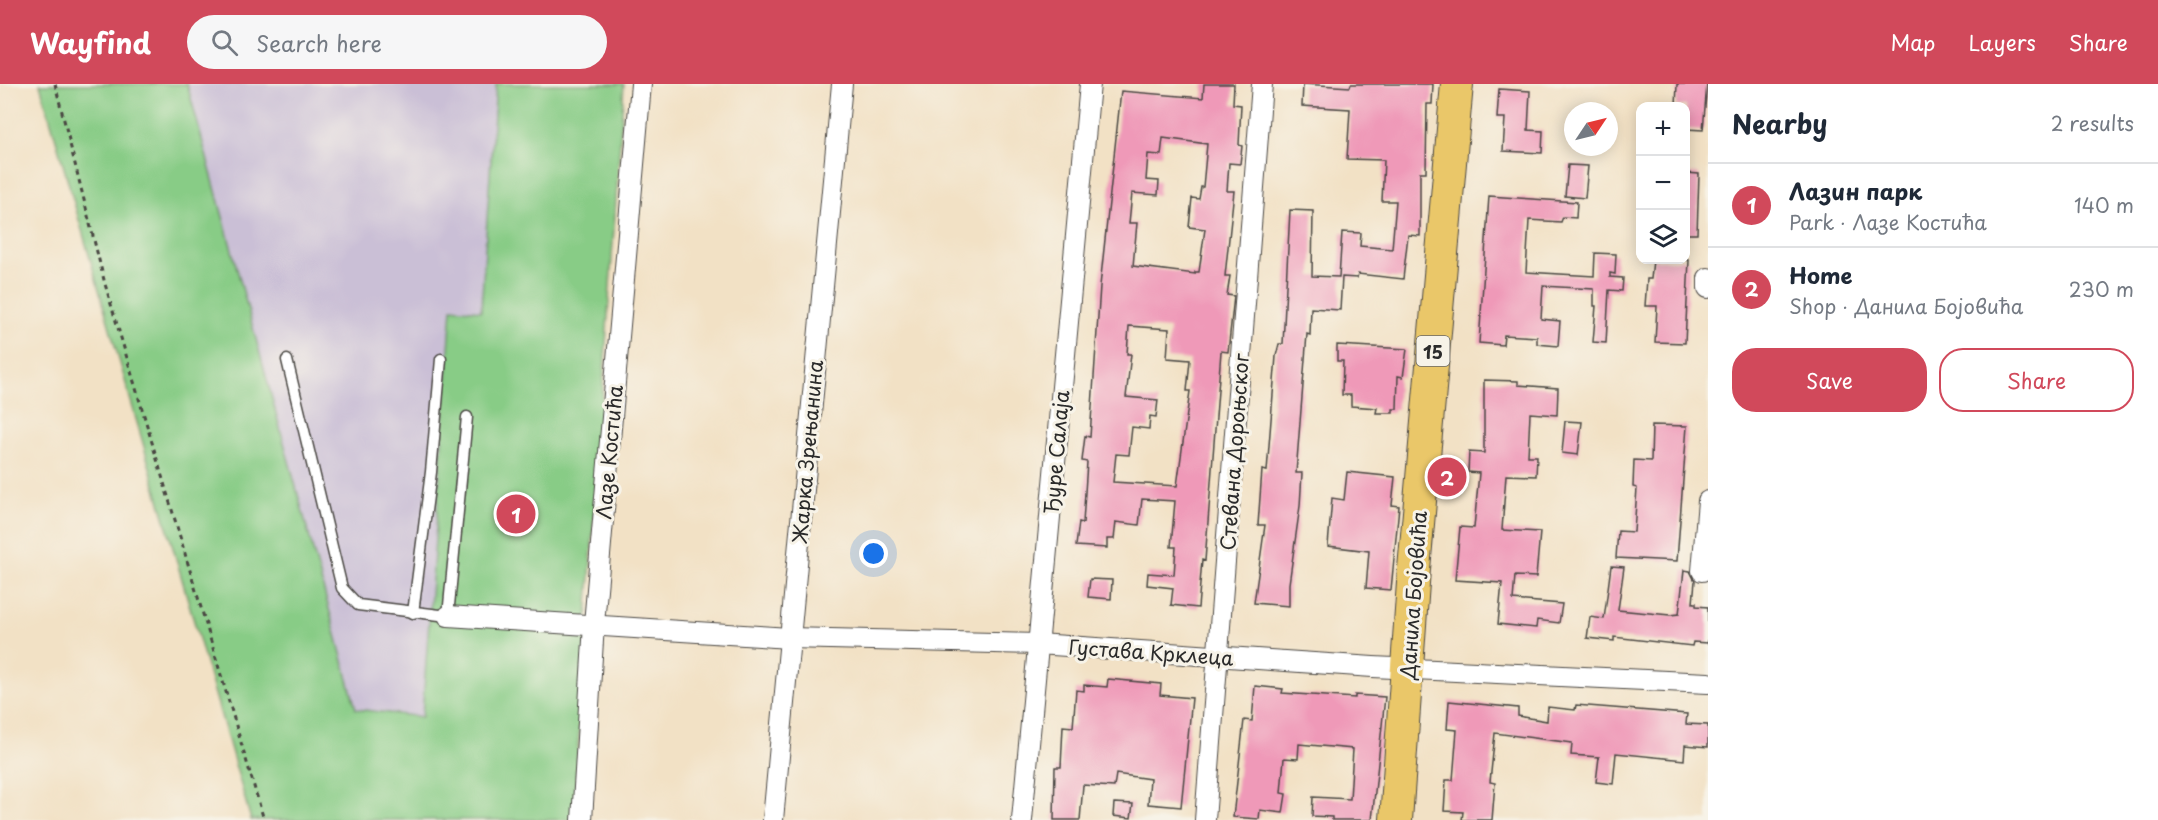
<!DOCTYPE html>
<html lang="en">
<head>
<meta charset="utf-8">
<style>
  :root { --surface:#fff; --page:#f6f6f7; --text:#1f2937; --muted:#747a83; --line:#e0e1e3; --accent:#d1495b }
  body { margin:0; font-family:"Playpen Sans",sans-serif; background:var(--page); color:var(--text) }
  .controls { position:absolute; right:18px; top:18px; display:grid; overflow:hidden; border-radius:12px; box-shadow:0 3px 15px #0003 }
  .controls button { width:54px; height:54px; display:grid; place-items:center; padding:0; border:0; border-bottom:2px solid var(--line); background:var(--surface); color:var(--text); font:30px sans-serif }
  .compass { position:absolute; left:1564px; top:18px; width:54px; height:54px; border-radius:50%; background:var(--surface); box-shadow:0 3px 15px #0003; rotate:55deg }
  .you { position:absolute; left:874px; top:470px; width:21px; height:21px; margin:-15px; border:4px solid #fff; border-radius:50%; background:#1a73e8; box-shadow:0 0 0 9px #1a73e833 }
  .badge { display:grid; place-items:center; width:39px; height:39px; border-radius:50%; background:var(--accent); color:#fff; font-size:20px; font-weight:700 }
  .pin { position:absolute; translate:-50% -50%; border:3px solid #fff; box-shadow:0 2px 6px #0006 }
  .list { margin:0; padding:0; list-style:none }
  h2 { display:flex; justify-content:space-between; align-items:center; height:78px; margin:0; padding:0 24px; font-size:26px }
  h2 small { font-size:20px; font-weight:400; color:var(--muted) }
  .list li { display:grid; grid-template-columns:39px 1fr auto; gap:18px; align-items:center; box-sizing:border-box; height:84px; padding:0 24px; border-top:2px solid var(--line) }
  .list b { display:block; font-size:22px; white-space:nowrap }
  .list p { margin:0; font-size:20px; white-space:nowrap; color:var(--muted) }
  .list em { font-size:20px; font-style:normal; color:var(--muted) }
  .actions { display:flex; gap:12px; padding:18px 24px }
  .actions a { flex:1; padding:14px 0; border:2px solid var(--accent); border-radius:24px; text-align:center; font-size:21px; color:var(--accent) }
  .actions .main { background:var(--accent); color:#fff }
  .icon { flex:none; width:33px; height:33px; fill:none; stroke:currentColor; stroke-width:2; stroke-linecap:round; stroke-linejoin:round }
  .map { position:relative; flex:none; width:1708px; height:736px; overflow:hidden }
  header { display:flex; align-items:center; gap:36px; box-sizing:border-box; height:84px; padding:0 30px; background:var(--accent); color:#fff }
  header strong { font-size:28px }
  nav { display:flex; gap:33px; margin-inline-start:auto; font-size:21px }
  .search { width:420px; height:54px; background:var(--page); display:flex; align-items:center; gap:15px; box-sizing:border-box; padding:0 21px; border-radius:33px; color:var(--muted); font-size:22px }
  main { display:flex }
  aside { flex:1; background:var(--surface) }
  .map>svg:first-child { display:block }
  .industrial { fill:#cabfd6 }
  .green { fill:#88cc86; stroke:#5a7c58; stroke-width:1.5 }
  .building { fill:#ef99b8; fill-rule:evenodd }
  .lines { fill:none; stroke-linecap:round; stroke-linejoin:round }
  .service-casing { stroke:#494642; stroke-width:13 }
  .minor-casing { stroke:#494642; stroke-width:22 }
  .primary-casing { stroke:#494642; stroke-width:34 }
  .path { stroke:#494642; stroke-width:3; stroke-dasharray:4.5 4.5; stroke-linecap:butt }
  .service { stroke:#fff; stroke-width:10 }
  .minor { stroke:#fff; stroke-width:20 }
  .primary { stroke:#eac769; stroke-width:32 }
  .labels { text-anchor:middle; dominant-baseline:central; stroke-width:6; stroke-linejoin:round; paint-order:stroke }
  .shield { fill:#f7f3e8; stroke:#686764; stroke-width:1.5 }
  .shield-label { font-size:18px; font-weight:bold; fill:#2b2b2b }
  .street-label { font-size:20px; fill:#2b2b2b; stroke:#f7f3e8 }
</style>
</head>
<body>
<header>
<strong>Wayfind</strong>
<div class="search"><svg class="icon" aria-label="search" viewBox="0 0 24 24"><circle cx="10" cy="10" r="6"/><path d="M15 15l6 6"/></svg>Search here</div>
<nav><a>Map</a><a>Layers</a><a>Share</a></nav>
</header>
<main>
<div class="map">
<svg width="1708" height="736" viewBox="0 0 1708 736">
  <rect width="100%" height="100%" fill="#f7f3e8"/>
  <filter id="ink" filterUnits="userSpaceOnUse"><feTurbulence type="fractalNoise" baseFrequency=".0167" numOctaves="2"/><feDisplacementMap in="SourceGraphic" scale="12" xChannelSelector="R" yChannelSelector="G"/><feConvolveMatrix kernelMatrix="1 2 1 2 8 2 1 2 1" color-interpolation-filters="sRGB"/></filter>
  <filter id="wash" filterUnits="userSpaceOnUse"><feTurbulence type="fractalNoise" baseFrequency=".008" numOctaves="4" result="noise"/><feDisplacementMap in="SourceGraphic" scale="24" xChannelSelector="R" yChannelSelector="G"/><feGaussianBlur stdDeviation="1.35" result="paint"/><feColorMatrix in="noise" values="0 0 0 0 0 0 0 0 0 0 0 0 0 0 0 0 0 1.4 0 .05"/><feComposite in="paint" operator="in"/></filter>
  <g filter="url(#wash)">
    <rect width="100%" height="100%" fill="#f2e1c5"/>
    <!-- industrial -->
    <path class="industrial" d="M187,0H496L481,228L452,224L422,633L356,626Z"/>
    <!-- green -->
    <path class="green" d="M40,0H187L356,625L422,633L452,224L481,227L496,0H624L573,736H251Z"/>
    <g id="blocks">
      <!-- building -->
      <g class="building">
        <path d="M1204,0H1234L1233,20L1241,21L1239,61L1242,62L1240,80L1229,79L1227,107H1234L1225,192H1230L1227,211L1234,212L1228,268L1221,267L1205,477L1202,476L1198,524L1171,521L1173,504L1147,501L1148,489L1174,491L1176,463H1171L1175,417L1142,415L1139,441L1116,438L1114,455H1107V464L1076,462L1079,438L1083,439L1087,378L1082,377L1085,352L1090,353L1100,202L1121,7L1203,14ZM1163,54L1207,60L1203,103H1201L1199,115L1192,114L1189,143L1205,145L1199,188H1195V190L1133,182L1137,139H1129L1132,109L1158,111L1159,97L1146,96L1148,70L1161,71ZM1129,242L1169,245L1167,274L1190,276L1187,307H1190L1177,402L1113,398L1116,370L1129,371L1132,343L1149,345L1150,332L1156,333L1158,316L1126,313L1131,270H1127Z"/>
        <path d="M1303,0L1350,3L1351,0H1433L1432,20H1427L1426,88H1420V152L1408,151L1403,195L1358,190L1357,194L1342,193L1340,226L1311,224L1310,251L1307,250L1296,389H1302L1300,422L1289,500V522L1254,519L1265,441H1258L1262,386L1267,387L1276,272L1279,260H1283L1290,126L1313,127L1312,192L1339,193L1342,148L1361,149L1360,162L1392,165L1396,117H1382L1384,76L1347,75L1350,25L1302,22Z"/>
        <path d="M1677,0H1707L1703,46L1686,45V22H1676Z"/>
        <path d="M1499,5L1530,7L1528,46L1543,47L1542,69L1503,67L1505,34H1497Z"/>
        <path d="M1568,81L1588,82L1585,114L1565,112Z"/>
        <path d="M1686,89L1699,90L1697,150H1686Z"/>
        <path d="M1489,112L1577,118L1576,134L1563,133L1561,138L1529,136L1526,188L1594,192L1595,169L1616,170L1615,190L1610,189V193L1623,194L1622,207L1609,206L1606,259L1593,258L1596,222H1594V205L1543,202L1541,235L1560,237L1558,262L1537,260V253L1504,251L1503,261L1479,259Z"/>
        <path d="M1653,176H1689L1685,259L1655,258L1657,222H1645L1647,195H1651Z"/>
        <path d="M1337,261L1407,265L1403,293L1398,292L1397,325H1393V329H1376L1377,324L1351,322V311H1342L1343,277H1337Z"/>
        <path d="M1484,296L1518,297V301L1558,304L1557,331L1530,329L1528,372H1537L1536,392L1506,391L1502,446L1540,448L1536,493L1515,492L1513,516L1562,520L1559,539L1537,536L1536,544L1498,540L1502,499L1455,496L1460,443L1474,444L1479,389L1468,388L1469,368L1484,369Z"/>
        <path d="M1565,337L1582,338L1578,371L1562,369Z"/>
        <path d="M1652,341L1687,342L1677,477L1616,474L1618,447L1634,448L1637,404L1633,403L1634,376L1651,377Z"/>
        <path d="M1347,388L1395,393L1392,421L1399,422L1391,506L1366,504L1369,467L1328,462L1332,414L1344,416Z"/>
        <path d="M1611,482L1624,483L1618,526L1670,531L1679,530L1684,486L1690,487L1695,497L1693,519H1696V522L1708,523V559L1693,558L1692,562L1614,553V557L1587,554L1590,533L1604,535Z"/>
        <path d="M1090,495L1112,496L1111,515L1088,513Z"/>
        <path d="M1108,595L1161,600L1160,611L1192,614L1181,723L1148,720L1150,695L1116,690L1114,703L1083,701L1080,736H1054L1055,683H1061L1063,642L1073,643L1076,606L1084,607V601L1107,603Z"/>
        <path d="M1255,602L1283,605L1282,609L1355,614V611L1385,613L1372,736H1332V733L1312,732L1313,713L1350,715L1353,665L1299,660L1298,675L1284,674L1281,709L1286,710L1283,729L1260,726L1259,735L1233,733L1244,636L1252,637Z"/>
        <path d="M1449,617L1518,624V632L1547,637L1548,623L1575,626L1576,621L1687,630L1686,640L1708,641V663L1685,661L1684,676L1616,669L1613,700L1596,698L1599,673L1571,671L1572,659L1495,649L1490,698L1495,699L1492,736H1462L1463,728L1444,727L1446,696H1453L1457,646L1447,645Z"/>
        <path d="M1114,719L1133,720L1131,734L1113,732Z"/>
      </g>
    </g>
  </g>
  <g filter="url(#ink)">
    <use href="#blocks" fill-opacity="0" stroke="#494642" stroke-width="1.5"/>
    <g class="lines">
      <!-- service casing -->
      <g class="service-casing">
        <g id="service">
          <path d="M287,276L342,504L358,521L448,532L467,333"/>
          <path d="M413,529L431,388L441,275"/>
        </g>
      </g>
      <!-- minor casing -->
      <g class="minor-casing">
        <g id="minor">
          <path d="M1708,194V204"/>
          <path d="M1702,487L1708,417"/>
          <path d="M448,532L789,554L1038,560L1373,583L1708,599"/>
          <path d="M582,736L594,540L641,0"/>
          <path d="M773,736L842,0"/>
          <path d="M1022,736L1090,0"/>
          <path d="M1205,736L1262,0"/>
        </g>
      </g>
      <!-- primary casing -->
      <g class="primary-casing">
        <path id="primary" d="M1396,736L1414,485L1457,0"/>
      </g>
      <!-- path -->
      <path class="path" d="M55,0L105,200L264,736"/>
      <!-- service -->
      <use href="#service" class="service"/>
      <!-- minor -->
      <use href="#minor" class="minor"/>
      <!-- primary -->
      <use href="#primary" class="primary"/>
    </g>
  </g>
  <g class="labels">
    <!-- shield labels -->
    <rect class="shield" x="1416.5" y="252" width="33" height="30" rx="4.5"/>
    <g class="shield-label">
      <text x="1433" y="267">15</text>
    </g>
    <!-- street labels -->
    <g class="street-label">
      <text transform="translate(609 368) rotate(-85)">Лазе Костића</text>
      <text transform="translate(807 368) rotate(-85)">Жарка Зрењанина</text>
      <text transform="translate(1056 368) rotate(-85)">Ђуре Салаја</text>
      <text transform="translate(1234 368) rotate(-86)">Стевана Дороњског</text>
      <text transform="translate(1413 511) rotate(-86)">Данила Бојовића</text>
      <text transform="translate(1151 568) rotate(4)">Густава Крклеца</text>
    </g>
  </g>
</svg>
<div class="controls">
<button>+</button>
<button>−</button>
<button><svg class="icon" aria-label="layers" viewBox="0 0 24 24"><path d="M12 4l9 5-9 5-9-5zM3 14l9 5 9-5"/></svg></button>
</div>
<svg class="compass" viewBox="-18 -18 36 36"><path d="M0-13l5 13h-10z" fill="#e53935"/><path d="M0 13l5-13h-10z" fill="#747a83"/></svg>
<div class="you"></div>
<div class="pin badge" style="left:516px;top:430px">1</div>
<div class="pin badge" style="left:1447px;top:393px">2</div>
</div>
<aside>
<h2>Nearby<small>2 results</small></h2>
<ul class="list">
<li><span class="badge">1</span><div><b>Лазин парк</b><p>Park · Лазе Костића</p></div><em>140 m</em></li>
<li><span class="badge">2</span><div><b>Home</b><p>Shop · Данила Бојовића</p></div><em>230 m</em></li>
</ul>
<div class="actions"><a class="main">Save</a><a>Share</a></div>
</aside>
</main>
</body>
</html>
